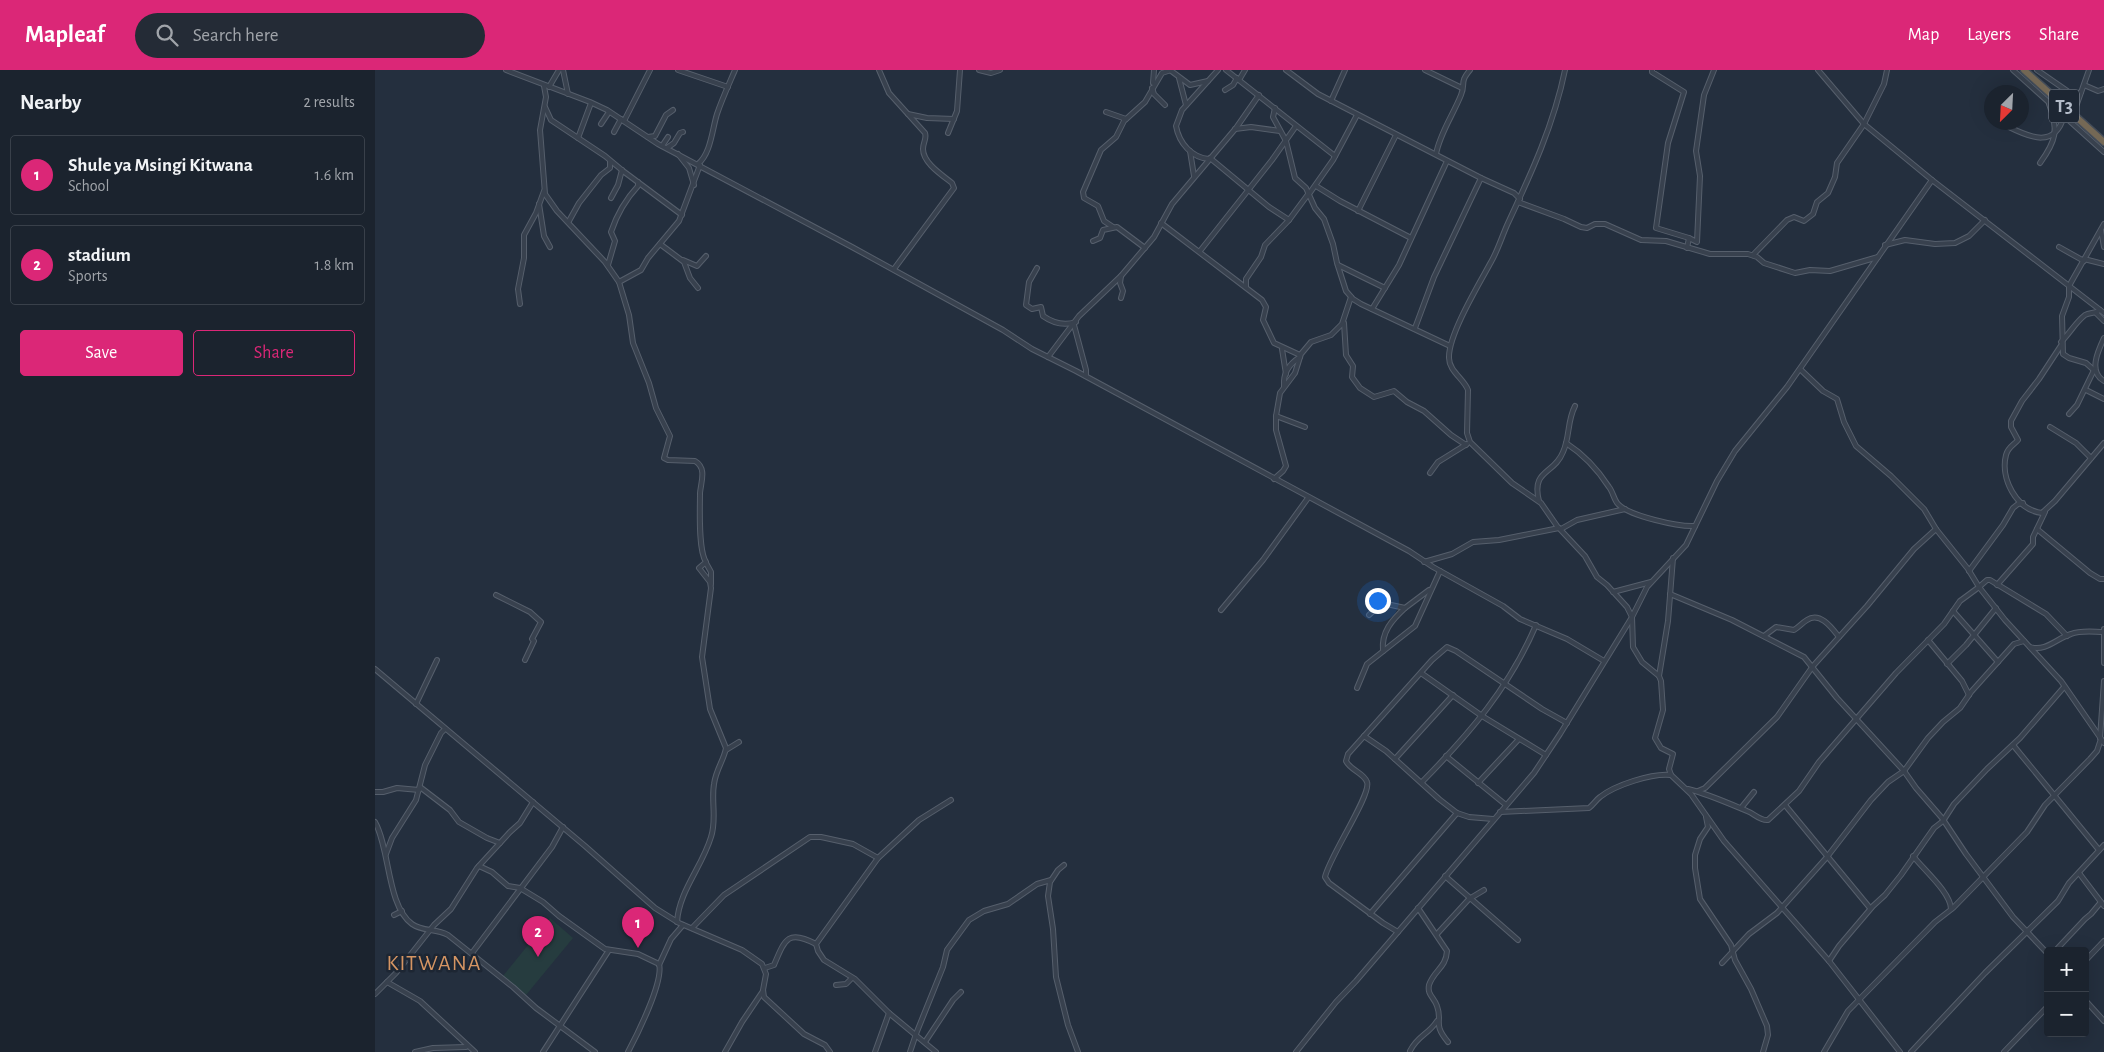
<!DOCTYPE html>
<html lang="en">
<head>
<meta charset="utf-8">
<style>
  :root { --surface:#1b232e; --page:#242b36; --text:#f1f3f6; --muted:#a0a4aa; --line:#39404a; --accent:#db2777 }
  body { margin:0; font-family:"Alegreya Sans",sans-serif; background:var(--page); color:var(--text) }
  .controls { position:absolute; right:15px; bottom:15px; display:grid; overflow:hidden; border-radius:5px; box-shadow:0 5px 20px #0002 }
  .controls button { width:45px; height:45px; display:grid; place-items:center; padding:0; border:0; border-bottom:1px solid var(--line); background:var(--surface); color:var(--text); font:25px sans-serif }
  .compass { position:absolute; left:1609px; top:15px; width:45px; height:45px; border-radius:50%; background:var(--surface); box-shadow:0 5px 20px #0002; rotate:204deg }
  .you { position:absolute; left:1002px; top:530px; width:18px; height:18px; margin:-12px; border:4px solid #fff; border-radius:50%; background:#1a73e8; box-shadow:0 0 0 8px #1a73e833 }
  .badge { display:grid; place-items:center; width:32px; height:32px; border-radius:50%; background:var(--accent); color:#fff; font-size:16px; font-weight:700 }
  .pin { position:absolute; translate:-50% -41px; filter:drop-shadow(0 1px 2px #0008) }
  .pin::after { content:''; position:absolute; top:26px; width:18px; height:15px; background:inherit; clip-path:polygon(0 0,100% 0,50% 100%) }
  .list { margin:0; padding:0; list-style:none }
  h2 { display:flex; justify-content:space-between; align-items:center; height:65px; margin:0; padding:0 20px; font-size:21px }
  h2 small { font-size:16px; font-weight:400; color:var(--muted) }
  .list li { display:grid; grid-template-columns:32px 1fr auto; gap:15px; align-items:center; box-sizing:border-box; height:80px; margin:0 10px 10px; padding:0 10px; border:1px solid var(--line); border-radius:5px }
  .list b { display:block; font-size:19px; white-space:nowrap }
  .list p { margin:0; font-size:16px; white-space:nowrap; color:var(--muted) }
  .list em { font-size:16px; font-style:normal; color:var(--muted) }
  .actions { display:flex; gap:10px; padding:15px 20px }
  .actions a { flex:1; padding:11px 0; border:1px solid var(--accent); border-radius:5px; text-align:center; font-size:18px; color:var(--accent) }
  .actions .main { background:var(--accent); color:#fff }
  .icon { flex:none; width:28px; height:28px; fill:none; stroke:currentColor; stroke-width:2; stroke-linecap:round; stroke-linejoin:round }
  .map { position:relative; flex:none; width:1729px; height:982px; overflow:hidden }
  header { display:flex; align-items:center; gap:30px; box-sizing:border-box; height:70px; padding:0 25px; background:var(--accent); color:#fff }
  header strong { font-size:24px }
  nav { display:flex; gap:28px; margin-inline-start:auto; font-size:18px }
  .search { width:350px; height:45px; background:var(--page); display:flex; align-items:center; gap:12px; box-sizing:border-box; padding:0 18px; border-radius:28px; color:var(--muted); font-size:19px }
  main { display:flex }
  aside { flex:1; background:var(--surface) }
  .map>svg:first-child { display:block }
  .green { fill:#263c3f }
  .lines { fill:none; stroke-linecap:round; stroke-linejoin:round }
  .minor-casing { stroke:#565f6c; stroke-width:6 }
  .highway-casing { stroke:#434c59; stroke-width:9 }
  .minor { stroke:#38414e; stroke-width:4 }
  .highway { stroke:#746855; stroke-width:6 }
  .labels { text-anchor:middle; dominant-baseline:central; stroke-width:5; stroke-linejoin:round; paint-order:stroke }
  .shield { fill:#1d2633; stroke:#878f9c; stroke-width:1 }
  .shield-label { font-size:19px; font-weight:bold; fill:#b4bcc9 }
  .quarter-label { font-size:22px; letter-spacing:1px; fill:#d59563; stroke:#1d2633 }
</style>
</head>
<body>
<header>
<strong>Mapleaf</strong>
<div class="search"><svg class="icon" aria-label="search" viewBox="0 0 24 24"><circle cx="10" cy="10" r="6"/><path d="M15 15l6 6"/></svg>Search here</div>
<nav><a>Map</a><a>Layers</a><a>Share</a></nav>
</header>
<main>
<aside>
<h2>Nearby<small>2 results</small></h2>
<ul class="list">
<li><span class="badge">1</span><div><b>Shule ya Msingi Kitwana</b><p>School</p></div><em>1.6 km</em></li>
<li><span class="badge">2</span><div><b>stadium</b><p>Sports</p></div><em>1.8 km</em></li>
</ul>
<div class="actions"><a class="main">Save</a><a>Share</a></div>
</aside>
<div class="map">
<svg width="1729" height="982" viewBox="0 0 1729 982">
  <rect width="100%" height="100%" fill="#242f3e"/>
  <!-- green -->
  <path class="green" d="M175,848L198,868L151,925L128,906Z"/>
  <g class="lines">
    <!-- minor casing -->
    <g class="minor-casing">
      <g id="minor">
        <path d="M131,0L215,32L232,40L283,74L477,177L628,260L657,279L701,301L1034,481L1058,497L1128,536L1145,549L1192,569L1229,591"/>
        <path d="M188,0L193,24"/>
        <path d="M303,0L353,17"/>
        <path d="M504,0L514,23L550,63C552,69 548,72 548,79C548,93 567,105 577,113L579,118L519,199"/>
        <path d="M604,0L616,3L625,0"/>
        <path d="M795,0L815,15L833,11"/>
        <path d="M851,0L960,86"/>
        <path d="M911,0L943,24L1106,108L1139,123L1145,129"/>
        <path d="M1050,0L1087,18"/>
        <path d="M1190,0C1179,54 1156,104 1133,153C1127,166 1123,180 1116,192C1104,214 1073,265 1074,288C1074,301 1089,309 1093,320L1092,363L1095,372L1137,413L1166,433L1182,456L1210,486L1222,507L1232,515L1252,537L1257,547L1258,577L1267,592L1284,606L1286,611L1288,640L1280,668L1286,678L1298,684L1294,699L1296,705L1316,724L1349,771L1454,891L1525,982"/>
        <path d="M1277,0V2L1309,22L1293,73L1281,158L1314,168"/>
        <path d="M1443,0L1489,54L1557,110L1729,243"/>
        <path d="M1638,0L1729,82"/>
        <path d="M1662,0L1698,25L1706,22"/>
        <path d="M804,8L811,35"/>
        <path d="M864,10L870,0"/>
        <path d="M778,13L779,0"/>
        <path d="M1709,15L1723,21L1729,19"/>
        <path d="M169,16L171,27L165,60L170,124L182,141L230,192L244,212L254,245L258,273L274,313L281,338L295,366L289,388L293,390L320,391C332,398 326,412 325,423C325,439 323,480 331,492L324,498L335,512L336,518L327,587L335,639L351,678C349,690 341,699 339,714C336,731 342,750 336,767C327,797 304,821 302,852"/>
        <path d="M174,17L184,0"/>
        <path d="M777,18L779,24L790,35"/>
        <path d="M850,20L858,15L862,8"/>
        <path d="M956,31L970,0"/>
        <path d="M170,37L176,50L230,86L248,101L307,145"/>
        <path d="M900,38L898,47L911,71L920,108L931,118L940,138L949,149L958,174L962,193L971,221L978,229L986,234L1075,276"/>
        <path d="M731,42L751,49"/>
        <path d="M533,44L552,48L579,49"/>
        <path d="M1698,45L1714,0"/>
        <path d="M249,51L275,0"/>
        <path d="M226,54L234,42"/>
        <path d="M1634,57C1656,68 1680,78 1689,46"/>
        <path d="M860,59L876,57L905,61"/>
        <path d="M239,62L246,49"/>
        <path d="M573,63L582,41L585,0"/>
        <path d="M273,67L280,66L291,45L298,40"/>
        <path d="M203,68L216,33"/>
        <path d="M287,76L293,67"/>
        <path d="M292,78L299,73L305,63L308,62"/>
        <path d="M815,81L819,106"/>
        <path d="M303,84L314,98L319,115"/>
        <path d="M1061,84C1065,63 1078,45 1086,25C1091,13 1084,13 1095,0"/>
        <path d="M835,88L894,137L914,150"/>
        <path d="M834,89C817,88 804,73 801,56L807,40L843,0"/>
        <path d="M1665,93C1681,71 1684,60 1674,34"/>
        <path d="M323,94C336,83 337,60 342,44C347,29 354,14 360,0"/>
        <path d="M941,116L965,131L1036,168"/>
        <path d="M934,124L958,90L982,45"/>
        <path d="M236,128L243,115L247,100"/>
        <path d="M1143,132L1189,149L1206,157L1212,158L1220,154H1230L1266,170L1291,171L1335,184H1373L1382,187L1389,193L1420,203L1435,200L1455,201L1503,187"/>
        <path d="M164,134L169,166L175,177"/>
        <path d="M983,141L1021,65"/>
        <path d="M194,151L204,133L226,105L235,98V91"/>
        <path d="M786,153L887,230L891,237L888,250L899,273L925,285"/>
        <path d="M738,157L729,151L723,136L709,128L708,122L726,80L741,67L749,51L770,32L787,3L796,0"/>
        <path d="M1726,160L1729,177"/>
        <path d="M718,171L725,168L728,160L742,157L770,178"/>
        <path d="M285,174L309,192L315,208L323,218"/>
        <path d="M1510,175L1530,170L1560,174L1580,173L1594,166L1610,150"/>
        <path d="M1684,177L1709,191"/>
        <path d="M1312,178L1314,168L1322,172L1325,106L1321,81L1329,25L1339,0"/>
        <path d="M825,181L897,90L921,56"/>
        <path d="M1378,185L1412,150L1419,147L1429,151L1438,144L1442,132L1453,123L1460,107L1462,93L1489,54L1509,14L1512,0"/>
        <path d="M1709,189L1729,194"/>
        <path d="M308,190L322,196L331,186"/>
        <path d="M233,195L240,171L236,162C242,144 250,130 263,116V112"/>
        <path d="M963,195L1010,218"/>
        <path d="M662,198L654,212L651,235L657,239L666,237L668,246C678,253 689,256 701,252"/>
        <path d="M746,206L745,213L748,221L746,228"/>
        <path d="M244,212L266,200L273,188L304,151L325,95"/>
        <path d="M871,217V209L886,187L890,175L914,150L934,123"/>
        <path d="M145,234L143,219L149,188V165L161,143L169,121"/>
        <path d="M997,239L1024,195L1072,91"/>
        <path d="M1721,243L1729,251"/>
        <path d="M969,253L971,285L978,296L977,307L985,318L999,327L1019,321L1032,332L1049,341L1076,365L1091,375"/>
        <path d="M699,255L711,300V306"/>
        <path d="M1040,258L1059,207L1106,108"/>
        <path d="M1729,268C1723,281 1713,302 1729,311"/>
        <path d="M1686,272C1695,263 1700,253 1710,245C1715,242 1720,244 1725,240"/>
        <path d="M1687,274L1664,309L1647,331L1636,351V357L1643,370C1639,375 1633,377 1631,385C1625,408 1641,440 1667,443L1680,431L1729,373"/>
        <path d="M907,279L911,304"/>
        <path d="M673,287L704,246L746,206L779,167L797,134L861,58L884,25"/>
        <path d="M1425,299L1448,321L1462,329L1469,352L1481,376L1516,406L1549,439L1561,459L1593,499L1604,517L1630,550L1686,611L1729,673"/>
        <path d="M1721,302L1711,293L1694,288L1688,284L1687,246L1694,227V216L1729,154"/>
        <path d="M909,316C908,304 914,294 925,287"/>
        <path d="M1711,320L1729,329"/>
        <path d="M1694,344L1702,335L1719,300"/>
        <path d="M901,346L930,357"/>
        <path d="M1675,357L1701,373L1716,388"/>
        <path d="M1191,373C1208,384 1223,400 1234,417C1238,422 1239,430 1243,434C1254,446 1304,457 1320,456"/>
        <path d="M1055,403L1063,392L1092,374"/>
        <path d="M899,409L908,401L911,396L901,360V346L905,323L920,303L926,284L936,272L956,265L967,254L976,227"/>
        <path d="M1164,431C1156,399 1179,405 1188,382C1195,367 1192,351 1200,336"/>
        <path d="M1186,459L1202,450L1250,439"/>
        <path d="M1662,459L1715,503L1725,509H1729"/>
        <path d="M1049,492L1077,484L1098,472L1124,470L1184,458"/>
        <path d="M331,493L336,502V514"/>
        <path d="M1594,501L1628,455L1638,438L1643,434L1648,433"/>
        <path d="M1622,515L1658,474V467L1670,442"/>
        <path d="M1604,517L1612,510H1615L1671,544L1692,566"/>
        <path d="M1238,522L1276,512"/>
        <path d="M1295,524L1357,550L1429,587L1462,628L1529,701L1541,718L1567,748L1591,784L1638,847L1673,884"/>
        <path d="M121,525L155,542L166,552L157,569L159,571L150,590"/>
        <path d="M846,540L888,490L933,428"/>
        <path d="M1578,541L1623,592"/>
        <path d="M994,545L1007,533L1030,538L1054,520"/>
        <path d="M1729,559V593"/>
        <path d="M1389,566L1401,557L1419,560C1424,557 1427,553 1432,550C1445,541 1457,558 1464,567"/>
        <path d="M1553,570L1587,611L1594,625"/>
        <path d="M1655,577C1671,582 1682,568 1696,564C1706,560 1719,562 1729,562"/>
        <path d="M1008,581C1006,562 1017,550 1030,538"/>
        <path d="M1572,594L1591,575L1621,538"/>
        <path d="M0,599L210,776L280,838L304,853L367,880L387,894L391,904L388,920L389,927L429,964L450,975L455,982"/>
        <path d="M1046,603L1107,646L1171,685"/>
        <path d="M1284,606L1293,551L1298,488"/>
        <path d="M982,618L992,594L1040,556L1065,501"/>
        <path d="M41,634L62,590"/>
        <path d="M989,666L1011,681L1064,729L1082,743L1094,747L1118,749"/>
        <path d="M1725,668L1729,611"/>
        <path d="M1638,675L1724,780"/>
        <path d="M351,680L364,672"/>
        <path d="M1071,686L1131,735"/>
        <path d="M1020,689L1078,625"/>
        <path d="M1047,712C1095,663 1134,618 1161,555"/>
        <path d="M1103,713L1144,669"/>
        <path d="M45,717L75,740L84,752L112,768L125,773"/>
        <path d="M1313,719C1333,724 1353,733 1372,741C1380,744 1385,751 1393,750L1424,721L1444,692L1521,603L1569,554L1585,531L1604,517"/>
        <path d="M1323,721L1330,718L1402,647L1438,596L1492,536L1539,479L1561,459"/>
        <path d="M0,722H8L22,718L44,720"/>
        <path d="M1410,735L1495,838"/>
        <path d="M1366,738L1379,722"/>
        <path d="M1125,742L1214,738C1219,734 1221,730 1225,727C1240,715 1277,703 1296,705"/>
        <path d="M1331,747L1333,757L1325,769L1320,785V798L1325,829L1356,875L1360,890L1376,919L1392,956L1393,965L1388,982"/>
        <path d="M0,752C15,779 12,836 37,854C48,862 61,858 73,865L138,917L161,938L220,982"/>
        <path d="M11,784L17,768L41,730L50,695L66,663L70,659"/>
        <path d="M1538,786C1549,800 1576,823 1576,839"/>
        <path d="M689,795L683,800L675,812L673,826L678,859L681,907L693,955L703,982"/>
        <path d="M104,796L117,802L133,816L145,818L168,832L184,846L230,879L263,884L284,894C289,911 262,965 253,982"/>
        <path d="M1704,803L1729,836"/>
        <path d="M1070,806L1143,870"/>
        <path d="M1043,838L1072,881C1071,898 1059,900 1054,915C1052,925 1059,927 1062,936C1068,952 1057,953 1073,972"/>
        <path d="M995,844L1082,743"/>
        <path d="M19,845L27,841"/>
        <path d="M317,858L349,825L435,767H446L478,774L503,788"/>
        <path d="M1023,862L1008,853L954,813L950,807C954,787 997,724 992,712C989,703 975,700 971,691L973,684L1057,590L1072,577L1081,581L1167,639L1192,653"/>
        <path d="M1062,864L1094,829L1109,820"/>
        <path d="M1680,881L1710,849L1716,844L1726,832"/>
        <path d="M97,883L177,777L188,757"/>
        <path d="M1454,891L1464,876L1498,836L1510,825L1526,805L1559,758L1568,751L1579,734L1612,699L1645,668L1689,617"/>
        <path d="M1710,891L1729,871"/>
        <path d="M1347,893L1374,864L1402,843L1452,787L1496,730L1513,712L1529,701L1553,668L1568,652L1585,638L1596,622L1639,574L1649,571"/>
        <path d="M284,895L296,869L308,855"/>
        <path d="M390,898L399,895C410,869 413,859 441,874"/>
        <path d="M12,912L45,931L100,982"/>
        <path d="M461,915L471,914L477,908"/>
        <path d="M0,924L21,903L59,855L76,839L102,798L135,762L145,753L158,732"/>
        <path d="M1710,930L1729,951"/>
        <path d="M541,964L568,897L572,880L594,850L609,841L633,834L662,814L676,810"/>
        <path d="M550,972L578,930L586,922"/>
        <path d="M1035,981C1043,965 1053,965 1062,951"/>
        <path d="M40,982L58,978L91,977"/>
        <path d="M168,982L234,880"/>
        <path d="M350,982L367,952L388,921"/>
        <path d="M500,982L514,943"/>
        <path d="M535,982L541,964"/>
        <path d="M561,982L514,943L480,909L449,890L443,881L441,874L503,788L544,750L576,730"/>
        <path d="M921,982L961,932L981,911L1159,703L1185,664L1257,547L1272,517L1311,475L1342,411L1360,381L1412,317L1557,110"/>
        <path d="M1449,982L1473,941L1560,852L1578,838L1652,762L1670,735L1715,689L1722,681L1726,669"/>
        <path d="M1536,982L1610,903L1683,831L1694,813L1729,775"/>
        <path d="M1629,982L1673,936"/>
      </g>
    </g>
    <!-- highway casing -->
    <g class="highway-casing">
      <path id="highway" d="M1649,0L1729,72"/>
    </g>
    <!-- minor -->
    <use href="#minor" class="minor"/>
    <!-- highway -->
    <use href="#highway" class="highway"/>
  </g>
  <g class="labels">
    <!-- shield labels -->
    <rect class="shield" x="1674" y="19.5" width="30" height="33" rx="4"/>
    <g class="shield-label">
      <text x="1689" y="36">T3</text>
    </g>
    <!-- quarter labels -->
    <g class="quarter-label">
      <text x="59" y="893">KITWANA</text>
    </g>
  </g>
</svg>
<div class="controls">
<button>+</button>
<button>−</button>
</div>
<svg class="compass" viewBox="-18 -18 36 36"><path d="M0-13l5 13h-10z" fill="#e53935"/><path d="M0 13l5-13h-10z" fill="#a0a4aa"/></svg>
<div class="you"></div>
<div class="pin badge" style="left:263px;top:878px">1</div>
<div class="pin badge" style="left:163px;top:887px">2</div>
</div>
</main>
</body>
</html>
